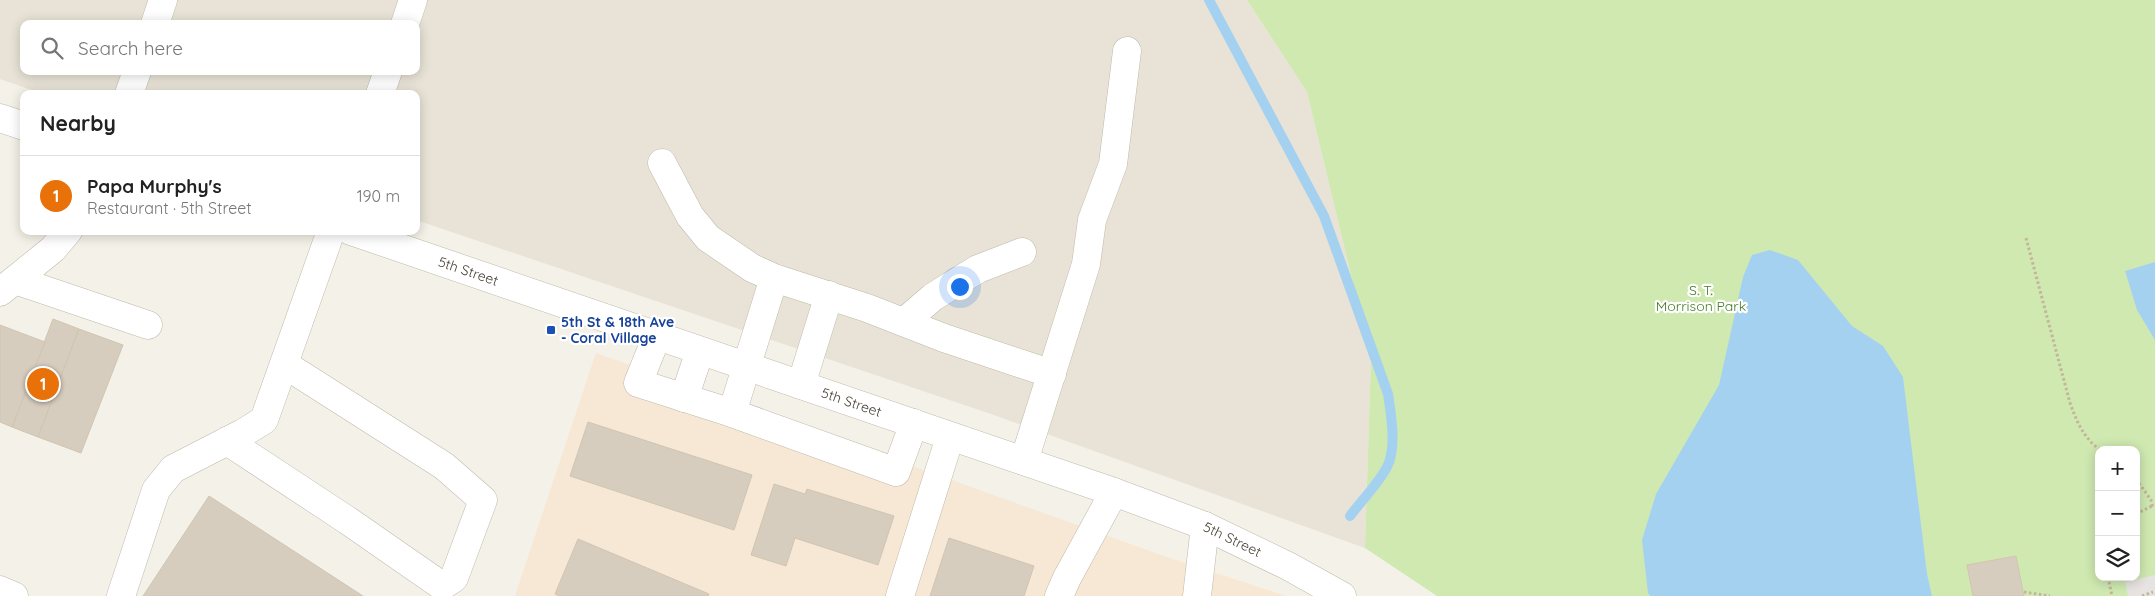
<!DOCTYPE html>
<html lang="en">
<head>
<meta charset="utf-8">
<style>
  :root { --surface:#fff; --page:#f2f2f2; --text:#222; --muted:#767676; --line:#e0e0e0; --accent:#1a73e8 }
  body { margin:0; font-family:Quicksand,sans-serif; background:var(--page); color:var(--text) }
  .controls { position:absolute; right:15px; bottom:15px; display:grid; overflow:hidden; border-radius:10px; box-shadow:0 2px 12px #0003 }
  .controls button { width:45px; height:45px; display:grid; place-items:center; padding:0; border:0; border-bottom:1px solid var(--line); background:var(--surface); color:var(--text); font:25px sans-serif }
  .you { position:absolute; left:959px; top:286px; width:18px; height:18px; margin:-12px; border:4px solid #fff; border-radius:50%; background:#1a73e8; box-shadow:0 0 0 8px #1a73e833 }
  .badge { display:grid; place-items:center; width:32px; height:32px; border-radius:50%; background:var(--accent); color:#fff; font-size:16px; font-weight:700 }
  .pin { position:absolute; translate:-50% -50%; border:2px solid #fff; box-shadow:0 1px 5px #0006 }
  .list { margin:0; padding:0; list-style:none }
  h2 { display:flex; justify-content:space-between; align-items:center; height:65px; margin:0; padding:0 20px; font-size:21px }
  h2 small { font-size:16px; font-weight:400; color:var(--muted) }
  .list li { display:grid; grid-template-columns:32px 1fr auto; gap:15px; align-items:center; box-sizing:border-box; height:80px; padding:0 20px; border-top:1px solid var(--line) }
  .list b { display:block; font-size:19px; white-space:nowrap }
  .list p { margin:0; font-size:16px; white-space:nowrap; color:var(--muted) }
  .list em { font-size:16px; font-style:normal; color:var(--muted) }
  .icon { flex:none; width:28px; height:28px; fill:none; stroke:currentColor; stroke-width:2; stroke-linecap:round; stroke-linejoin:round }
  .map { position:relative; flex:none; width:2155px; height:596px; overflow:hidden }
  .search { position:absolute; background:var(--surface); box-shadow:0 2px 12px #0003; left:20px; top:20px; width:400px; height:55px; display:flex; align-items:center; gap:12px; box-sizing:border-box; padding:0 18px; border-radius:10px; color:var(--muted); font-size:19px }
  .panel { position:absolute; background:var(--surface); box-shadow:0 2px 12px #0003; left:20px; top:90px; width:400px; height:145px; border-radius:10px }
  .map>svg:first-child { display:block }
  .residential { fill:#e8e3d6; fill-rule:evenodd }
  .commercial { fill:#f6e8d4 }
  .green { fill:#cfe9b1; fill-rule:evenodd }
  .parking { fill:#e6e3e0 }
  .water { fill:#a5d1f1 }
  .lines { fill:none; stroke-linecap:round; stroke-linejoin:round }
  .stream { stroke:#a5d1f1; stroke-width:10 }
  .building { fill:#d6cdbe; stroke:#d1c5b1 }
  .minor-casing { stroke:#c0b9ab; stroke-width:29 }
  .path { stroke:#c2b59c; stroke-width:3; stroke-dasharray:2.5 2.5; stroke-linecap:butt }
  .minor { stroke:#fff; stroke-width:28 }
  .transit-dot { fill:#1a4fb4; stroke:#fff; stroke-width:2 }
  .labels { text-anchor:middle; dominant-baseline:central; stroke-width:4.5; stroke-linejoin:round; paint-order:stroke }
  .street-label { font-size:14px; fill:#484137; stroke:#fff }
  .park-label { font-size:14px; fill:#477b29; stroke:#fff }
  .transit-label { font-size:14px; font-weight:bold; fill:#164399; stroke:#fff; text-anchor:start }
</style>
</head>
<body>
<div class="map">
<svg width="2155" height="596" viewBox="0 0 2155 596">
  <rect width="100%" height="100%" fill="#f4f1e8"/>
  <!-- residential -->
  <path class="residential" d="M0,0H1247L1307,92L1371,358L1365,548L991,414L416,220V94H43L0,79ZM24,24H416V71H24Z"/>
  <!-- commercial -->
  <path class="commercial" d="M596,353L1161,555L1286,596H515Z"/>
  <!-- green -->
  <path class="green" d="M1247,0H2155V596H1437L1365,548L1371,358L1307,92ZM2099,450H2136V577H2099Z"/>
  <!-- parking -->
  <path class="parking" d="M2155,575V596H2128L2125,582Z"/>
  <!-- water -->
  <g class="water">
    <path d="M1770,250L1798,260L1852,326L1883,346L1903,377L1927,574L1932,596H1650L1648,593L1642,540L1656,494L1719,385L1743,277L1752,255Z"/>
    <path d="M2155,262V340L2137,310L2125,271Z"/>
  </g>
  <g class="lines">
    <!-- stream -->
    <path class="stream" d="M1209,0L1324,216L1388,394C1391,414 1397,448 1387,467C1378,484 1362,500 1350,516"/>
  </g>
  <!-- building -->
  <g class="building">
    <path d="M53,319L79,329L38,437L12,427Z"/>
    <path d="M0,325L45,342L12,427L0,422Z"/>
    <path d="M79,329L123,345L81,453L38,437Z"/>
    <path d="M588,422L752,475L734,530L570,476Z"/>
    <path d="M774,484L805,494L807,489L894,516L878,565L795,538L786,566L751,555Z"/>
    <path d="M209,496L363,596H143Z"/>
    <path d="M949,538L1034,566L1024,596H930Z"/>
    <path d="M578,539L709,594L708,596H559L555,594Z"/>
    <path d="M2016,556L2024,596H1973L1967,565Z"/>
  </g>
  <g class="lines">
    <!-- minor casing -->
    <g class="minor-casing">
      <g id="minor">
        <path d="M155,24L163,0"/>
        <path d="M405,24L413,0"/>
        <path d="M129,94L137,71"/>
        <path d="M380,94L388,71"/>
        <path d="M0,118L24,126"/>
        <path d="M662,163L690,216L708,238L752,268L774,278L867,308L944,338L1052,374"/>
        <path id="s1" d="M351,231L1114,492L1205,526L1288,566L1342,596"/>
        <path d="M15,280L148,325"/>
        <path d="M0,292L53,249L68,231"/>
        <path d="M904,322L933,297L978,269L1022,252"/>
        <path d="M657,336L638,383L732,413L896,472L914,423"/>
        <path d="M801,385L829,295"/>
        <path d="M684,398L700,351"/>
        <path d="M732,413L774,278"/>
        <path d="M227,441L347,520L442,586L454,578L483,500L444,466L284,364"/>
        <path d="M1024,461L1086,264L1092,220L1113,164L1127,51"/>
        <path d="M0,590L14,596"/>
        <path d="M121,596L156,490L173,469L243,433L264,420L331,231"/>
        <path d="M900,596L950,437"/>
        <path d="M1059,596L1067,578L1114,492"/>
        <path d="M1197,596L1205,526"/>
      </g>
    </g>
    <!-- path -->
    <g class="path">
      <path d="M2026,238L2070,403C2077,422 2083,437 2100,450"/>
      <path d="M2136,479L2151,500L2152,505L2155,507"/>
      <path d="M2136,514L2154,505"/>
      <path d="M2108,577L2112,596"/>
      <path d="M2024,592L2050,596"/>
      <path d="M2142,596L2153,592"/>
    </g>
    <!-- minor -->
    <use href="#minor" class="minor"/>
  </g>
  <!-- markers -->
  <rect class="transit-dot" x="546" y="325" width="10" height="10" rx="2.5"/>
  <g class="labels">
    <!-- street labels -->
    <g class="street-label">
      <text stroke="none"><textPath href="#s1" startOffset="124">5th Street</textPath></text>
      <text stroke="none"><textPath href="#s1" startOffset="529">5th Street</textPath></text>
      <text stroke="none"><textPath href="#s1" startOffset="934">5th Street</textPath></text>
    </g>
    <!-- park labels -->
    <g class="park-label">
      <text x="1701" y="290">S. T.<tspan x="1701" dy="16">Morrison Park</tspan></text>
    </g>
    <!-- transit labels -->
    <g class="transit-label">
      <text x="561" y="322">5th St &amp; 18th Ave<tspan x="561" dy="16">- Coral Village</tspan></text>
    </g>
  </g>
</svg>
<div class="controls">
<button>+</button>
<button>−</button>
<button><svg class="icon" aria-label="layers" viewBox="0 0 24 24"><path d="M12 4l9 5-9 5-9-5zM3 14l9 5 9-5"/></svg></button>
</div>
<div class="you"></div>
<div class="pin badge" style="left:43px;top:384px;background:#e8710a">1</div>
<div class="search"><svg class="icon" aria-label="search" viewBox="0 0 24 24"><circle cx="10" cy="10" r="6"/><path d="M15 15l6 6"/></svg>Search here</div>
<section class="panel">
<h2>Nearby<small></small></h2>
<ul class="list">
<li><span class="badge" style="background:#e8710a">1</span><div><b>Papa Murphy's</b><p>Restaurant · 5th Street</p></div><em>190 m</em></li>
</ul>
</section>
</div>
</body>
</html>
